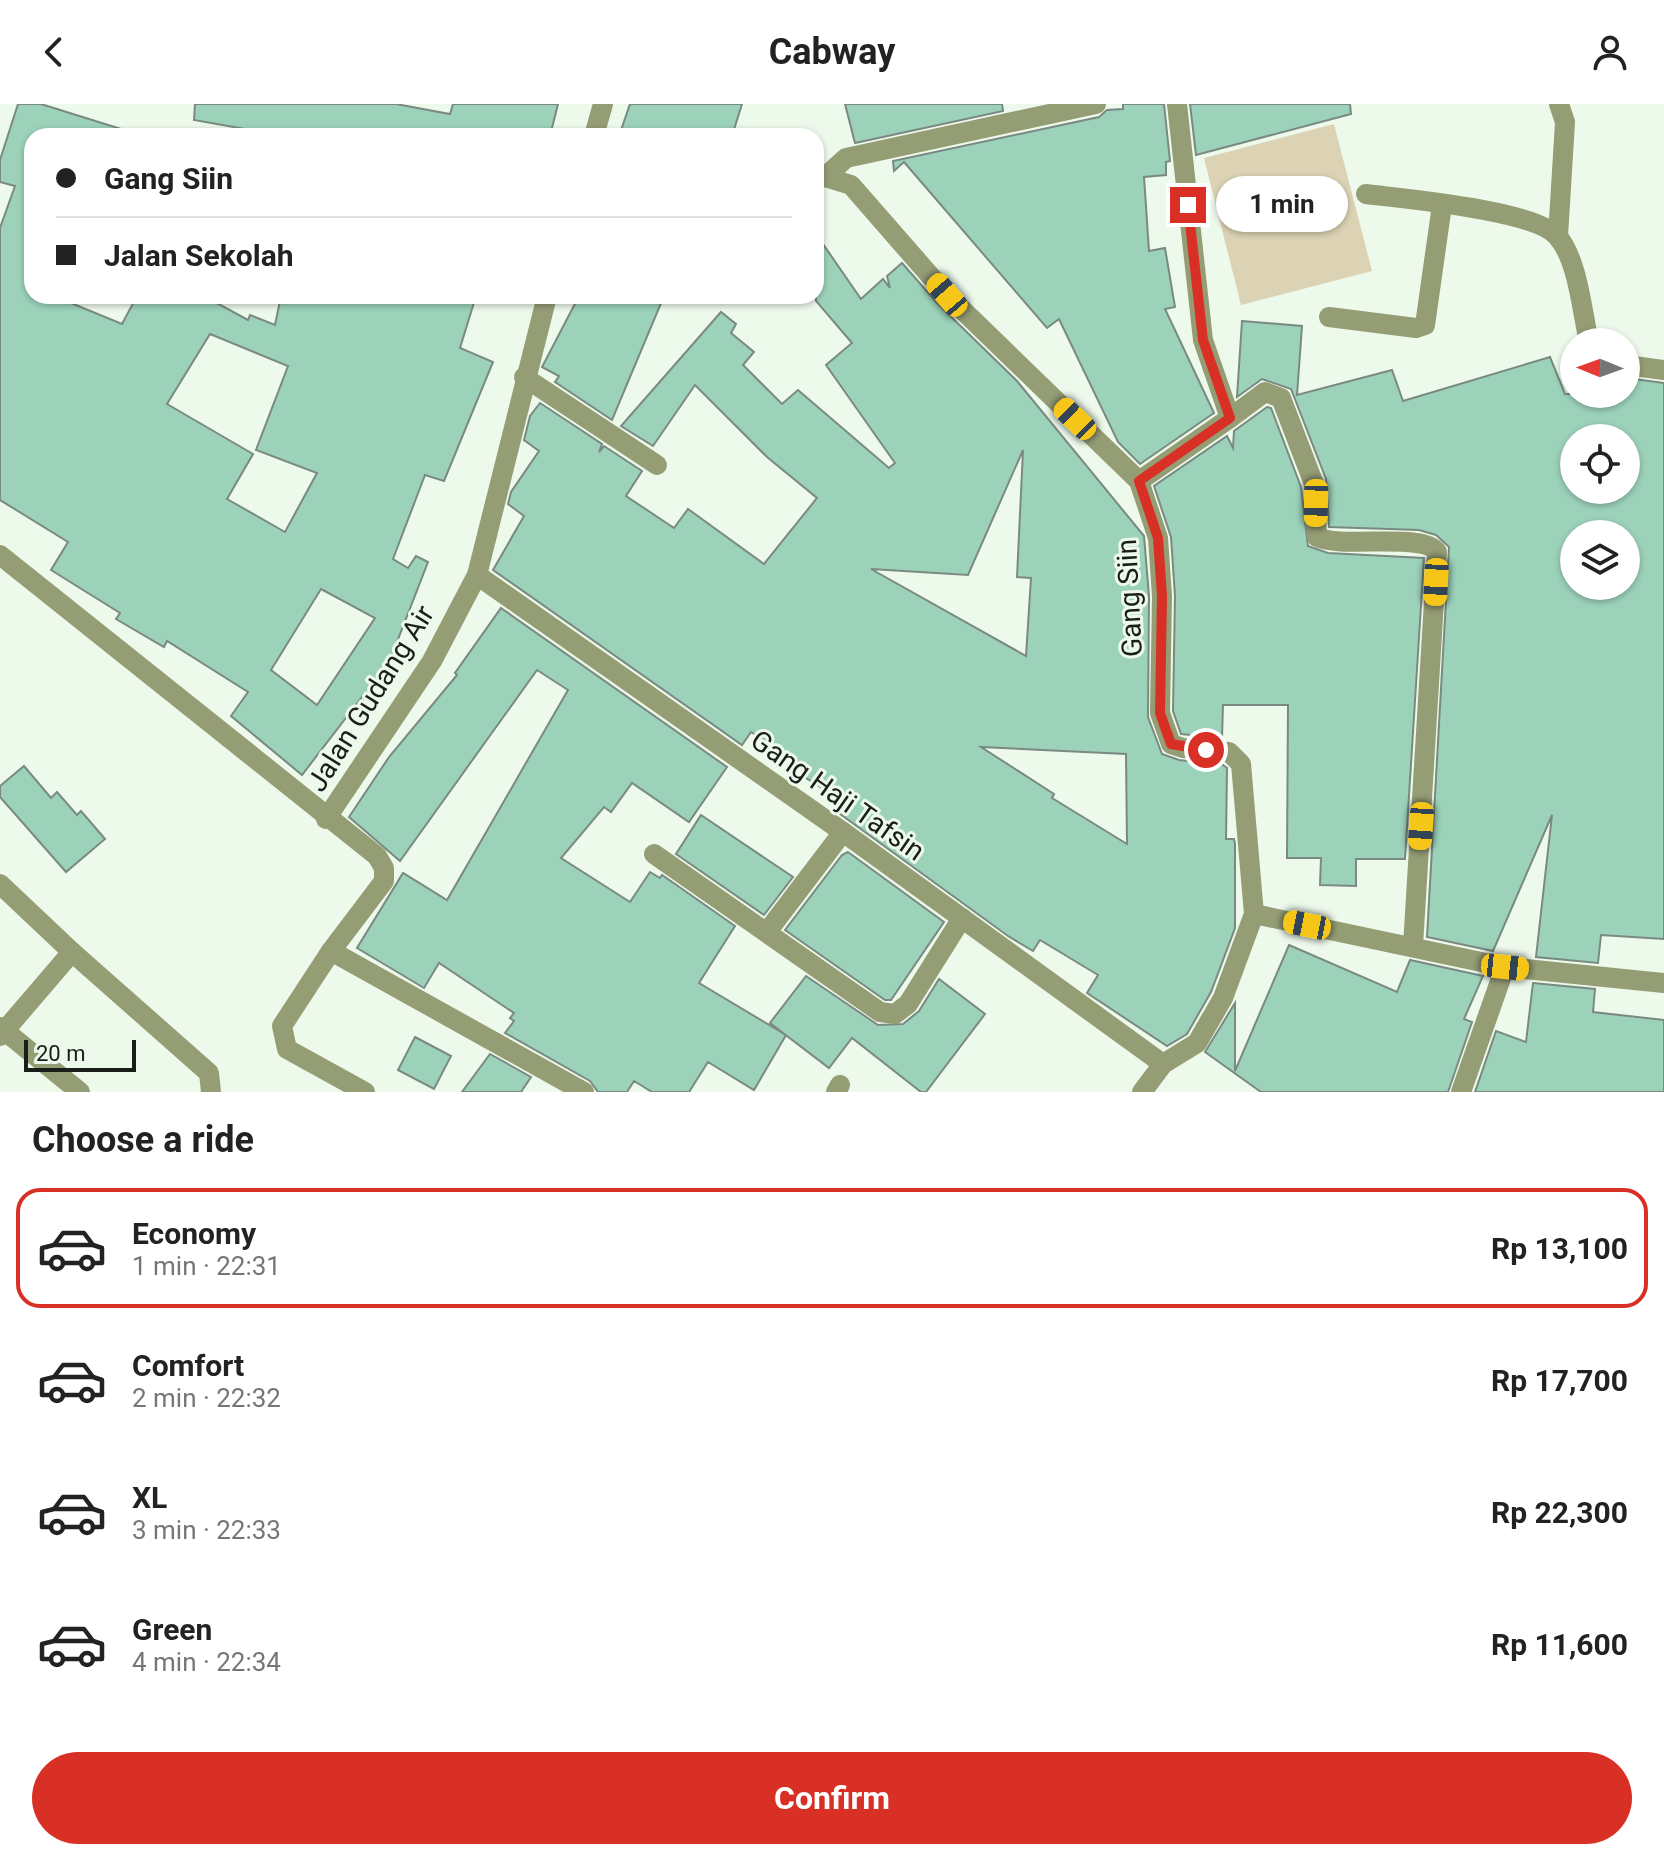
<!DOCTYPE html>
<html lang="en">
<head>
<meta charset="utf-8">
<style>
  :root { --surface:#fff; --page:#f2f2f2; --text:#222; --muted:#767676; --line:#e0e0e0; --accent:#d93025 }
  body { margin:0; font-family:Roboto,sans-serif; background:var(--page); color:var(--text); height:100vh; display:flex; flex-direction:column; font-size:30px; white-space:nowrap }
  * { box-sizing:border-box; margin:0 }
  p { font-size:26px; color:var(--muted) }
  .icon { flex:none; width:44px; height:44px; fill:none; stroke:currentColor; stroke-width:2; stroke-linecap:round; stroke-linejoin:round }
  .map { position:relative; height:988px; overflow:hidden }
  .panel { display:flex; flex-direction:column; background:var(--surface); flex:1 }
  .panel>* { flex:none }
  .banner { position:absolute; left:24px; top:24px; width:800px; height:176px; border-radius:24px; box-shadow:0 2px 6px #0004; display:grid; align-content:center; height:176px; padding:0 32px; background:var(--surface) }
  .needle { width:52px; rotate:271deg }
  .fabs { position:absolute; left:1560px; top:224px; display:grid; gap:16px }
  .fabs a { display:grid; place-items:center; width:80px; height:80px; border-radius:50%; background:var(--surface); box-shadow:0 2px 6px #0004; font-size:40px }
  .scale { position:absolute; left:24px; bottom:20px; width:112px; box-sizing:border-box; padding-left:8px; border:4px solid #1a1e19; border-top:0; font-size:22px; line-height:28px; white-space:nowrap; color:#1a1e19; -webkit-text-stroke:6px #edf9eb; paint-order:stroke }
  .end { position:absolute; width:36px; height:36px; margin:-18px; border:10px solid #d93025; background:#fff; box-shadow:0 0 0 4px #fff }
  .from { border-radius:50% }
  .bubble { position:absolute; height:56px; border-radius:28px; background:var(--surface); box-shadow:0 2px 6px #0004; font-size:26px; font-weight:700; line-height:56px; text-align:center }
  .car { position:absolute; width:24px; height:48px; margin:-24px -12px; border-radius:10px; box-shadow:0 0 6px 2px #0007; background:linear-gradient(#f5c518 24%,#345 0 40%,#f5c518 0 76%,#345 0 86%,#f5c518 0) }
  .banner b { display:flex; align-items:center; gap:28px; height:76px; font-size:30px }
  .banner b+b { border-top:2px solid var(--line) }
  .banner i { width:20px; height:20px; background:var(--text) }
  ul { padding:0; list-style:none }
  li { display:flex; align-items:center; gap:24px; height:120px; margin:0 16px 12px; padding:0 16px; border:4px solid transparent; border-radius:24px }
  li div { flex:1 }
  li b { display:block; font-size:30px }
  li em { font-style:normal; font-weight:700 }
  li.active { border-color:var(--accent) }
  li>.icon { width:72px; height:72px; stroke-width:1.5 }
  h2 { padding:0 32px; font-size:36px; line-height:96px }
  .primary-button { display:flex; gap:16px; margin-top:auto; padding:16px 32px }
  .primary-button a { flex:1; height:92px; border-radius:48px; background:var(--accent); color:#fff; font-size:32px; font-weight:700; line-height:92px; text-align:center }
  header { display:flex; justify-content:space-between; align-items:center; height:104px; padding:0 32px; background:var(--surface); font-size:36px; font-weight:700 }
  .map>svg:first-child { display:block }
  .green { fill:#dcd2b4 }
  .building { fill:#9cd2ba; stroke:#7a8a82; stroke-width:2; fill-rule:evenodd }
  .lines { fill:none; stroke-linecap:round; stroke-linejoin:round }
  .minor { stroke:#959d75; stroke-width:20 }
  .route { stroke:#d93025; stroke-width:10 }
  .labels { text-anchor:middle; stroke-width:6; stroke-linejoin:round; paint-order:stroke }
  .street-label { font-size:28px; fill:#1a1e19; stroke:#edf9eb }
</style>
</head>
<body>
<header><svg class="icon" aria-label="back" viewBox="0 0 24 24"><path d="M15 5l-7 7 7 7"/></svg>Cabway<svg class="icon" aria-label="person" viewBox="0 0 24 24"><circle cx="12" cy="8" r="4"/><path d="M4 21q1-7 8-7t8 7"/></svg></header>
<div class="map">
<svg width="1664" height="988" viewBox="0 0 1664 988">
  <rect width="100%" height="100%" fill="#edf9eb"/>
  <!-- green -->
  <path class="green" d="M1334,20L1372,167L1241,201L1204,54Z"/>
  <!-- building -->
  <g class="building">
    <path d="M18,0H41L121,25L120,32H32V192H54L122,220L137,192H204L248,216L250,211L275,221L281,192H476L460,244L493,258L444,377L425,371L393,455L408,464L416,452L428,458L388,561L364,595L362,593L302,671L231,612L248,588L167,537L164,543L116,515L120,509L51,466L68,438L0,396V124L15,82L0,78V56ZM210,230L288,262L256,346L317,369L285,428L227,395L253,350L167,300ZM321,485L375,514L317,601L271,566Z"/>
    <path d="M195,0H396L450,10L453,0H558L550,32H285L194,16Z"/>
    <path d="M630,0H742L732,32H619Z"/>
    <path d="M845,0H1002L1003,7L855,39Z"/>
    <path d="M1123,0H1164L1170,57L1166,58V71L1144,73L1149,147L1165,144L1175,203L1165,205L1214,309L1140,360L1118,338L1059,215L1047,224L904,58L894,67L893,57L1099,13L1107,6L1123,5Z"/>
    <path d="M1190,0H1350L1351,10L1196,51Z"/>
    <path d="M816,130L861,195L883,175L890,184L887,172L902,159L938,200L1017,277L1144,432L1149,492L1148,613L1162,650L1179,656L1223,661L1227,664L1226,735H1234L1235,740V824L1211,888L1187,930L1167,942L1087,889L1098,871L1040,836L1033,847L1008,832L836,707L843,697L801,671L806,663L751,628L742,641L493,466L524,412L508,400L511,388L539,347L524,336L530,312L540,299L602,340L599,348L604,342L642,367L626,392L674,424L688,405L764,460L817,394L767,353L695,281L653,342L621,322L721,208L736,220L731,229L754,248L743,261L782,300L798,286L889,364L895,359L826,261L852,239L816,197ZM1023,346L1017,473L1031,474L1026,552L871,465L968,471ZM981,643L1126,650L1127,740L1052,694L1054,690Z"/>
    <path d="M579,192H664L612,316L555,278L559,272L542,263Z"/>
    <path d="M1242,217L1302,222L1297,291L1392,266L1403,297L1550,253L1565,290H1626V274L1664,279V835L1601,831L1598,859L1536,853L1552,711L1493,847L1427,833L1449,443L1436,431L1419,426L1329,423L1326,375L1291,285L1262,275L1237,293ZM1574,334H1626V386H1574ZM1574,430H1626V482H1574Z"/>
    <path d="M1267,303L1271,304L1301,383L1308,442L1328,449L1424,454L1405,755H1356V782L1320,781L1321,754H1287L1288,601H1223L1222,634L1181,630L1173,607L1175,492L1171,433L1154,382L1227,332L1233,344L1234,327Z"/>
    <path d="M501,504L727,663L689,718L632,679L611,708L604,703L561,754L630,798L650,768L660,774L662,771L735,822L699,879L786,931L754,986L708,958L689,988H652L634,977L627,988H598L590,977L505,929L514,917L510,914L514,909L439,859L424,884L357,844L403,769L447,796L568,586L537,566L400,757L349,713L389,653L457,571L455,569Z"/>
    <path d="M24,662L51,694L57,688L77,711L81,707L105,735L66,768L0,693V682Z"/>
    <path d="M701,711L793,773L764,811L676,750Z"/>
    <path d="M848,748L944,818L891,896H885L785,826L842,751Z"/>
    <path d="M1289,841L1397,888L1410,856L1483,872L1464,915L1472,918L1448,988H1261L1205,948L1235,899V967Z"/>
    <path d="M806,872L878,921L903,920L919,907L939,875L985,910L926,988H921L852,934L829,964L770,919Z"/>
    <path d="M1533,879L1595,885L1593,908L1664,916V988H1475L1496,927L1526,938Z"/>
    <path d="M415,933L451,952L434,985L398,966Z"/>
    <path d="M490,950L531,973L521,988H462Z"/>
  </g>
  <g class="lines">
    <!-- minor -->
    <g class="minor">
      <path d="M594,32L603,0"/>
      <path d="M825,73L846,54L1096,0"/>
      <path d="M816,75L825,73L851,81L947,191L1139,377L1158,434L1162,492L1160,609L1171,640L1183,644L1229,648L1241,660L1254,810L1223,894L1197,939L1163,960L1142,988"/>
      <path d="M1366,90C1405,95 1534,106 1557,132C1578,155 1582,208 1589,238"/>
      <path d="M1558,132L1565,18L1559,0"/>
      <path d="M1329,213L1416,224L1425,221L1442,101"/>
      <path d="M1626,261L1664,266"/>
      <path d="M524,273L657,361"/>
      <path d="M1230,314L1265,288L1281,294L1314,380L1317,433C1343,445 1424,428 1437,448L1413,842"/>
      <path d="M1139,377L1230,314L1203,236L1177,0"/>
      <path d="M0,451L377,752L384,764V777L331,847L282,922L287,945L365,988"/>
      <path d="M477,471L843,728L1163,960"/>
      <path d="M326,715L432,557L477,471L547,192"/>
      <path d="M654,750L880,908L895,910L908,900L962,814"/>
      <path d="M0,780L72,848"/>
      <path d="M1254,810L1505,863L1664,879"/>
      <path d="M767,828L843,728"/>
      <path d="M331,847L584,988"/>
      <path d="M0,923L80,988"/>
      <path d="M0,932L72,848L209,969L211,988"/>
      <path d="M836,988L840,981"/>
      <path d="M1461,988L1505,863"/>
    </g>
  </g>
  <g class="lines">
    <!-- route -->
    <path class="route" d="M1188,101L1203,236L1230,314L1139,377L1158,434L1162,492L1160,609L1171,640L1206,646"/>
  </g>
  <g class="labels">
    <!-- street labels -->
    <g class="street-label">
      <text transform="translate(1129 494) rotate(-93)" y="10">Gang Siin</text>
      <text transform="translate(370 594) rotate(-58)" y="10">Jalan Gudang Air</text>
      <text transform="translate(838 691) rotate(35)" y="10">Gang Haji Tafsin</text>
    </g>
  </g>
</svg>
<div class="fabs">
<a><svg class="needle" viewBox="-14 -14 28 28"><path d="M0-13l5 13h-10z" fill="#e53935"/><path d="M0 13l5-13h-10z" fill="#767676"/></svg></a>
<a><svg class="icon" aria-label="locate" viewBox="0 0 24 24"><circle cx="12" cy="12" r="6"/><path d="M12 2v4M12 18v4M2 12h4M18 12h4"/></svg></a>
<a><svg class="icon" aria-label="layers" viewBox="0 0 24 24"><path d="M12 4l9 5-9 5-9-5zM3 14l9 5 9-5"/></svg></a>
</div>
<div class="scale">20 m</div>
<i class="end from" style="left:1206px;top:646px"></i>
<i class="end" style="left:1188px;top:101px"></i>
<div class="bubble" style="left:1216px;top:72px;width:132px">1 min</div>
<i class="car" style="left:947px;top:191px;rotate:319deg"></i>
<i class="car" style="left:1075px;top:315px;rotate:314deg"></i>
<i class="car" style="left:1316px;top:399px;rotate:181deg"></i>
<i class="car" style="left:1436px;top:478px;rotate:183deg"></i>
<i class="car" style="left:1421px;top:722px;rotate:184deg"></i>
<i class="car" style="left:1307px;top:821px;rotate:281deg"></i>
<i class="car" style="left:1505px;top:863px;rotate:96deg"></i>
<div class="banner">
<b><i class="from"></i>Gang Siin</b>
<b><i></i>Jalan Sekolah</b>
</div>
</div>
<section class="panel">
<h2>Choose a ride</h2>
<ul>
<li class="active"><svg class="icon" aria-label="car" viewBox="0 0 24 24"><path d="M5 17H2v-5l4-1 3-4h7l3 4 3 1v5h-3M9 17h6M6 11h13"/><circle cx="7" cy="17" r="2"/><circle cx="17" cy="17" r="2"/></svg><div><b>Economy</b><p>1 min · 22:31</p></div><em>Rp 13,100</em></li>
<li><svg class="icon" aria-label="car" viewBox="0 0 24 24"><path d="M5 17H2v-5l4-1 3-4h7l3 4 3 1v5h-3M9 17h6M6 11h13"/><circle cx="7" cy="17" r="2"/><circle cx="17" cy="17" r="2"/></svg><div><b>Comfort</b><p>2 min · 22:32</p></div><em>Rp 17,700</em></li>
<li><svg class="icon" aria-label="car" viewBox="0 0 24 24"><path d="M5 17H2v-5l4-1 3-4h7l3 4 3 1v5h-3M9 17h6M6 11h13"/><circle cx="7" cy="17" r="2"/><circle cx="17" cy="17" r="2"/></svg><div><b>XL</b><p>3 min · 22:33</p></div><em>Rp 22,300</em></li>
<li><svg class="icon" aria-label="car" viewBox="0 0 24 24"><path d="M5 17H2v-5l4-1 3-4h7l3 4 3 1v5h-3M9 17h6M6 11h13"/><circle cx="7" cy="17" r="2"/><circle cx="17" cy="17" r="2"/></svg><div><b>Green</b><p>4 min · 22:34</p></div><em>Rp 11,600</em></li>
</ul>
<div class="primary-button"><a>Confirm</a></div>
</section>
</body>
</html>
